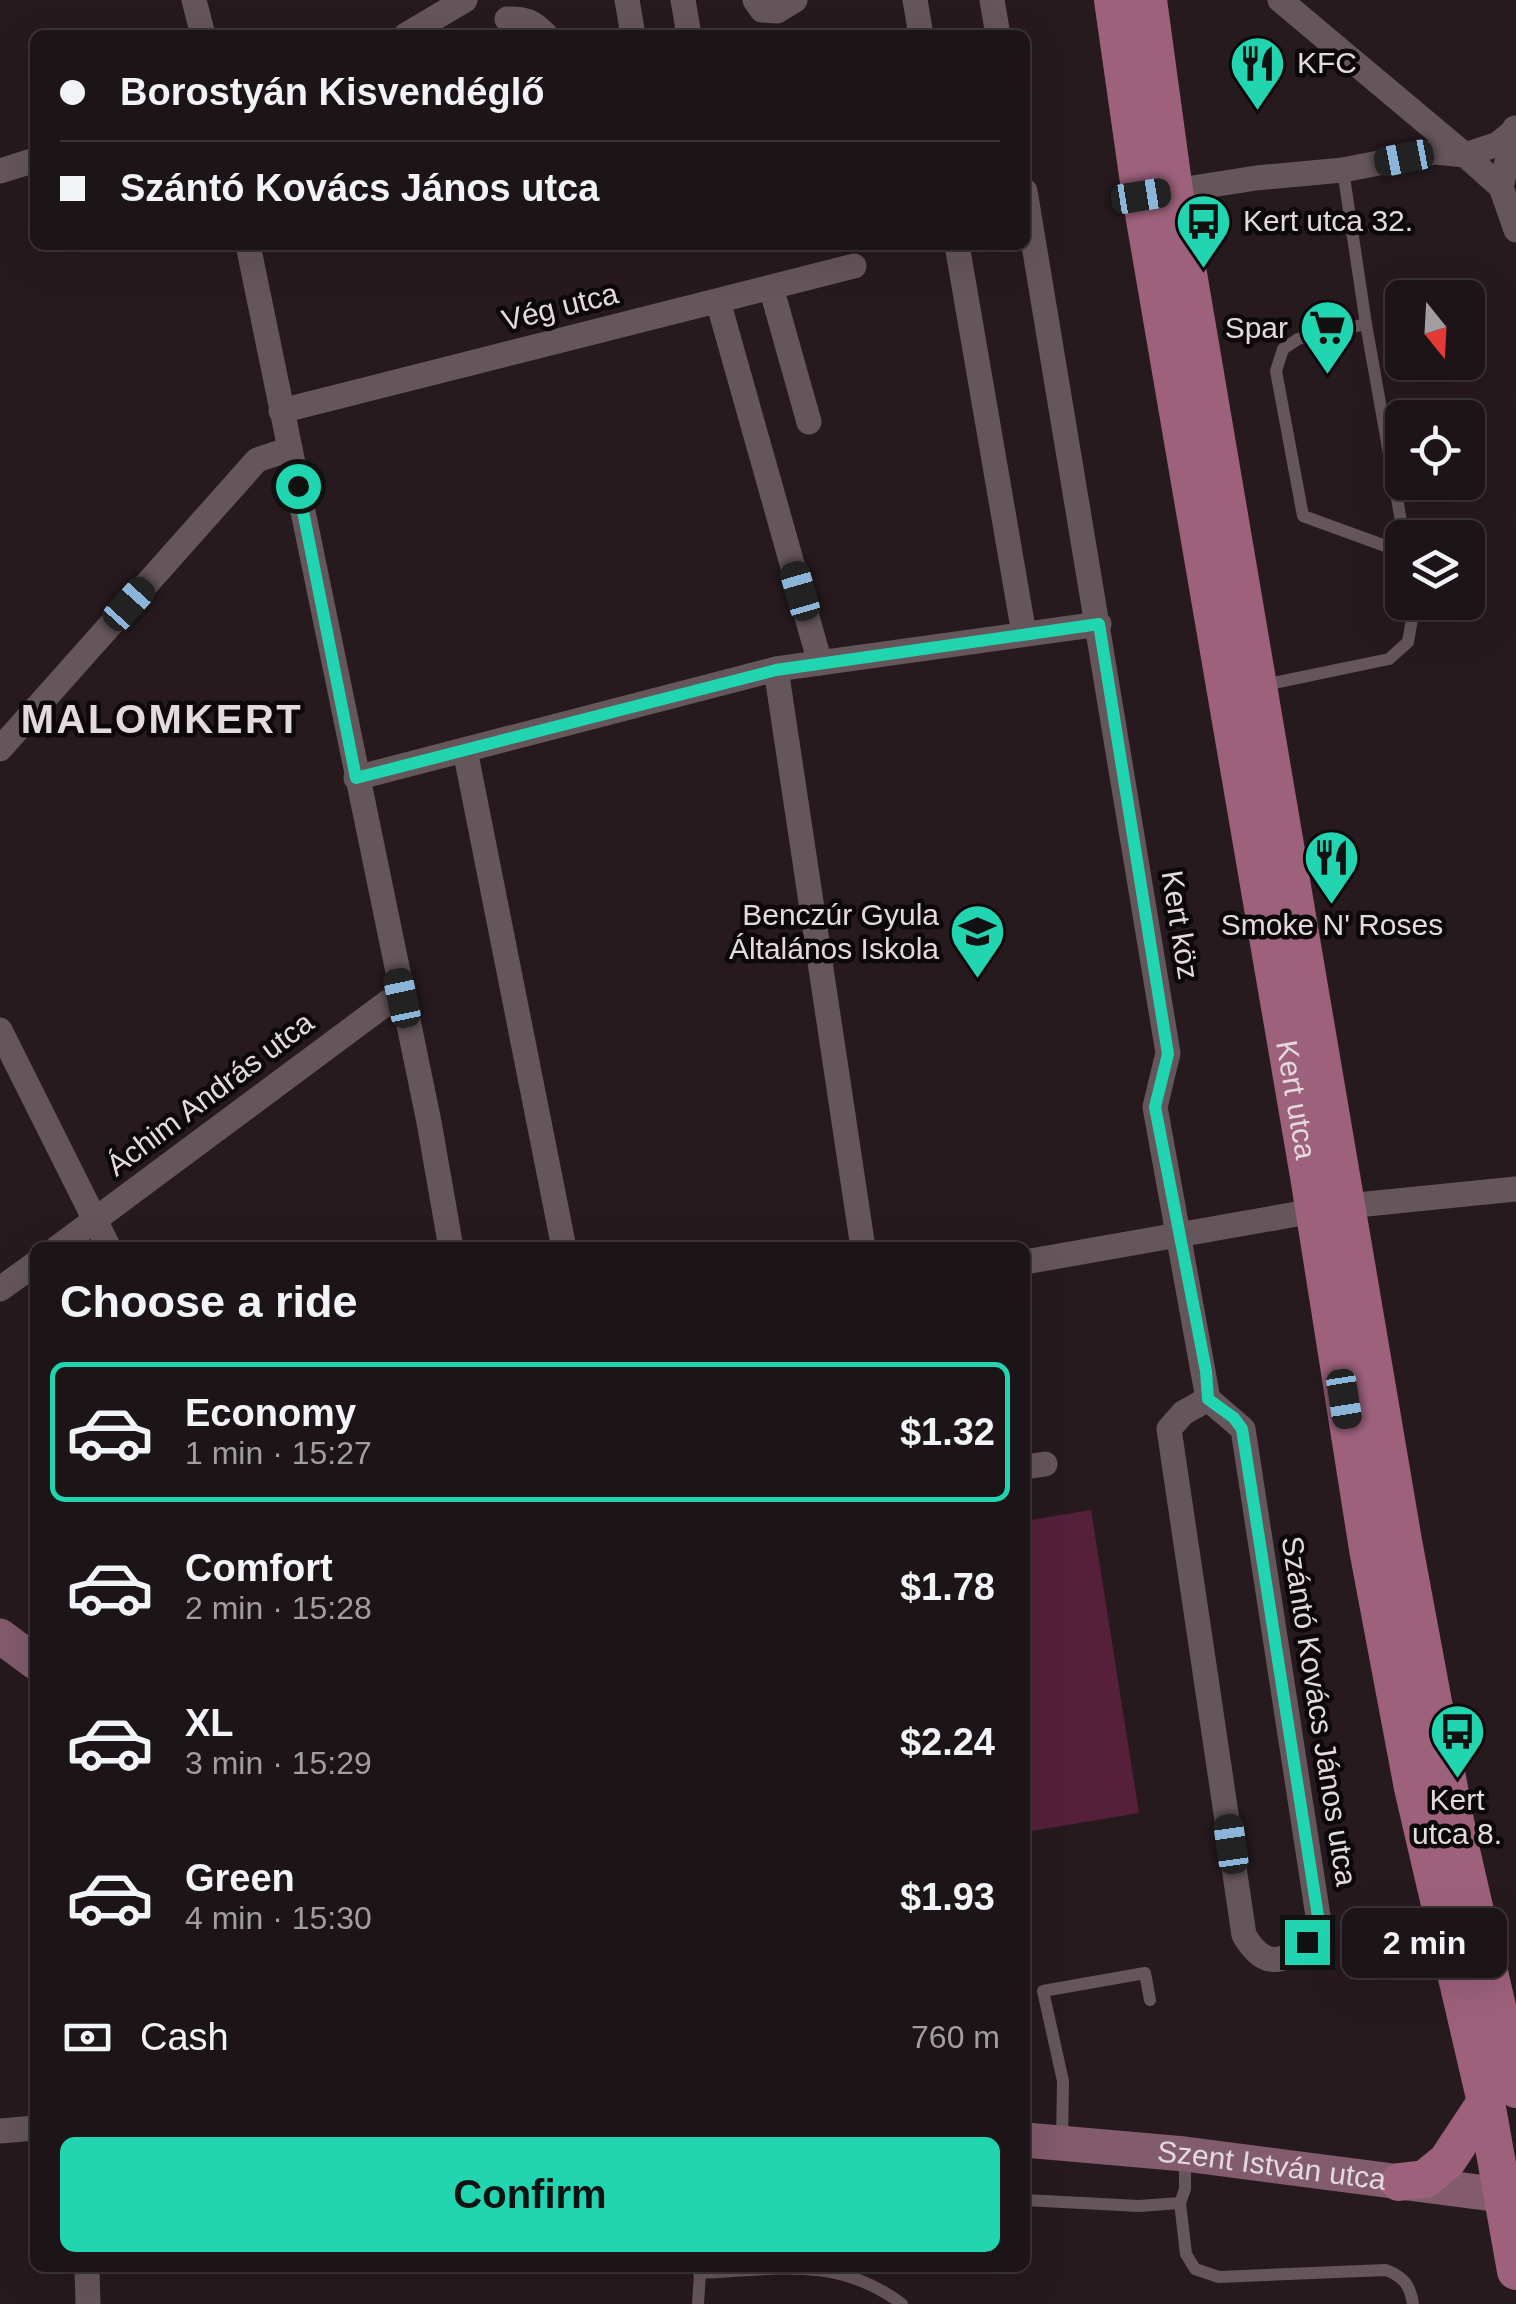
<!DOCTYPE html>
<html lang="en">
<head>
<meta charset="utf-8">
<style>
  :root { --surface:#1c1417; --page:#292124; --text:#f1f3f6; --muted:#a09ea1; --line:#3a3336; --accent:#21d5b0 }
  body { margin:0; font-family:Helvetica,sans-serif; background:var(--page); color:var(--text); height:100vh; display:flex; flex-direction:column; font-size:38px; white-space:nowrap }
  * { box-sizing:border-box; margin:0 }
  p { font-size:32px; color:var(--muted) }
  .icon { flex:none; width:55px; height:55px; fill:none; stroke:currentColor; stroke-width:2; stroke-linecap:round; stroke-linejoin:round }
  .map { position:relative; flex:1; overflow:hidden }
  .drawer { position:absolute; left:30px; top:1242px; width:1000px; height:1030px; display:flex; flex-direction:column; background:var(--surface); border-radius:15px; box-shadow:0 10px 40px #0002,0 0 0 2px var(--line) }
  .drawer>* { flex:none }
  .banner { position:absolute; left:30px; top:30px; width:1000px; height:220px; border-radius:15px; box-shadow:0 10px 40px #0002,0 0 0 2px var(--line); display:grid; align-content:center; height:220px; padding:0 30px; background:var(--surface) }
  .needle { width:65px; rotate:162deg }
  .controls { position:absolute; left:1385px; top:280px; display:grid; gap:20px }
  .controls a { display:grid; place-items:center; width:100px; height:100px; border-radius:15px; background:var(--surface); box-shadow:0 10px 40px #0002,0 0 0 2px var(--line); font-size:50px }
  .end { position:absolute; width:45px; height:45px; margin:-22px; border:12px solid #21d5b0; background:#111; box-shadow:0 0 0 5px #111 }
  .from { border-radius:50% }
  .bubble { position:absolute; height:70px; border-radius:15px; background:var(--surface); box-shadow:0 10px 40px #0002,0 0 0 2px var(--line); font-size:32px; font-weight:800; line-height:70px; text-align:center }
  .car { position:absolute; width:30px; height:60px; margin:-30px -15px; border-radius:12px; box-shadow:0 0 8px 2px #0007; background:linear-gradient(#222 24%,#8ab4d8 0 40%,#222 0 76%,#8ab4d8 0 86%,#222 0) }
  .banner b { display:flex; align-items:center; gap:35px; height:95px; font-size:38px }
  .banner b+b { border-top:2px solid var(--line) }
  .banner i { width:25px; height:25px; background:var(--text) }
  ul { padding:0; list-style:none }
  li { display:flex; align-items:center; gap:30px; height:140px; margin:0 20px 15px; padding:0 10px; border:5px solid transparent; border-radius:15px }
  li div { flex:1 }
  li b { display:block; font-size:38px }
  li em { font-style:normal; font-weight:800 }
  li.selected { border-color:var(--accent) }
  li>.icon { width:90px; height:90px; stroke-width:1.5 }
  h2 { padding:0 30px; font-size:45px; line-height:120px }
  .pay { display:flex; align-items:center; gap:25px; height:110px; padding:0 30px; font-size:38px }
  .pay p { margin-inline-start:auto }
  .primary-button { display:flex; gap:20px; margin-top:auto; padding:20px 30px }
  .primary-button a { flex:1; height:115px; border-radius:15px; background:var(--accent); color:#111; font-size:40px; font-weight:800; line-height:115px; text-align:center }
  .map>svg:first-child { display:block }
  .green { fill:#56203b }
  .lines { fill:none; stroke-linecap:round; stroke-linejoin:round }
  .lane { stroke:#65565c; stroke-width:12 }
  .street { stroke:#65565c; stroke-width:25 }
  .secondary { stroke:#825b6c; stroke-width:35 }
  .primary { stroke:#9e617c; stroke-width:38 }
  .route { stroke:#21d5b0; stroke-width:12 }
  .labels { text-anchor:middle; stroke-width:9; stroke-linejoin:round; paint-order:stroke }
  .poi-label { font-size:30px; fill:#e3dadd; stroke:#0c0709; text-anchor:start }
  .street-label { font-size:30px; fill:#e3dadd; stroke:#0c0709 }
  .district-label { font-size:40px; font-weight:bold; letter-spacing:2.5px; fill:#e3dadd; stroke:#0c0709 }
</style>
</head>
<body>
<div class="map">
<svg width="1516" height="2304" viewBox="0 0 1516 2304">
  <rect width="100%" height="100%" fill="#261a1f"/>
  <!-- green -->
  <path class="green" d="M1091,1510L1139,1813L1025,1832V1521Z"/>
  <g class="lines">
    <!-- lane -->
    <g class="lane">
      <path d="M1343,170L1366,324L1404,538"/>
      <path d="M1366,324L1298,339L1283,349L1276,371L1303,516L1402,552"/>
      <path d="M1264,685L1389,659L1408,642L1415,602"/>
      <path d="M1062,2143L1063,2081L1043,1991L1145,1973L1150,2000"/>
      <path d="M1025,2200L1139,2206L1180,2203L1185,2189V2157"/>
      <path d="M1180,2203L1186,2254L1195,2269L1219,2277L1386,2270C1404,2277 1410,2285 1413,2304"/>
      <path d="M696,2269L700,2273L698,2304"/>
      <path d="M700,2273C776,2270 837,2255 902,2304"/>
    </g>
    <!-- street -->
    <g class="street">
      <path d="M194,0L203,35"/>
      <path d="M627,0L633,35"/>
      <path d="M683,0L689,35"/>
      <path d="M755,0L762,10L777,11L795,0"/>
      <path d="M915,0L921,35"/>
      <path d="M992,0L998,35"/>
      <path d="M1280,0L1465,155L1498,144L1514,131"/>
      <path d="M507,19C526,18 533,22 546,35"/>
      <path d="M406,35L465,0"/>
      <path d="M1515,128L1501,187L1516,230"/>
      <path d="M0,171L35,160"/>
      <path d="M1025,191L1168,1053L1155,1107L1208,1399L1243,1429L1320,1929C1293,1957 1269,1978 1244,1935L1169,1429L1183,1413L1208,1399"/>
      <path d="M1161,193L1256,178L1343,170L1435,152L1465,155L1501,187"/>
      <path d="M248,245L429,1122L451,1248"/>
      <path d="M957,245L1024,634"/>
      <path d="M771,287L809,422"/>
      <path d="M718,301L820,663"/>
      <path d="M281,411L854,266"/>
      <path d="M776,669L863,1248"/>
      <path d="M0,749L257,460L290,449"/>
      <path d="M465,750L564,1248"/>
      <path d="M356,778L776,669L1099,624"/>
      <path d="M0,1030L109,1248"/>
      <path d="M1347,1206L1516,1189"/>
      <path d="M57,1248L388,1002L403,998"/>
      <path d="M1025,1262L1314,1211"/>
      <path d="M0,1289L35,1264"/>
      <path d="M1025,1467L1045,1464"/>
      <path d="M0,2131L35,2128"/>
      <path d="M87,2268L88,2304"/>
    </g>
    <!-- secondary -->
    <g class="secondary">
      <path d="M0,1636L35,1662"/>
      <path id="s1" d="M1025,2140L1185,2154L1516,2197"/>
    </g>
    <!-- primary -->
    <g class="primary">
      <path id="s2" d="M1113,0L1141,196L1309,1176L1368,1549L1413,1788L1486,2102L1516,2271"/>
      <path d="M1148,0L1174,191L1403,1541L1459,1842L1516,2089"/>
      <path d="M1399,2182L1425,2179L1447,2161L1486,2102"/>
    </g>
  </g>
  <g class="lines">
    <!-- route -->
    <path class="route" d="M298,486L356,778L776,670L1099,624L1168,1054L1155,1107L1206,1371L1208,1399L1234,1418L1242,1429L1320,1929L1307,1942"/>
  </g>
  <!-- icons -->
  <defs>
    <symbol id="restaurant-pin" viewBox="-11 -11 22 30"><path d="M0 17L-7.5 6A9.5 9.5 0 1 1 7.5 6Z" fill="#21d5b0" stroke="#0c0709"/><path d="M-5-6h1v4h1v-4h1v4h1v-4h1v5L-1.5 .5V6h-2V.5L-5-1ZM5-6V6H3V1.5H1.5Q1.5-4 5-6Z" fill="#111"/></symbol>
    <symbol id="bus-pin" viewBox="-11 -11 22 30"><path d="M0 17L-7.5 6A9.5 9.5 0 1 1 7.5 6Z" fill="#21d5b0" stroke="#0c0709"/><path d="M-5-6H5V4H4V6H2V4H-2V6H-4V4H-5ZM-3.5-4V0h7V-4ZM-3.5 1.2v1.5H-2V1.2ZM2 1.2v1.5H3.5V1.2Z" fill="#111"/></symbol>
    <symbol id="supermarket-pin" viewBox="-11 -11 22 30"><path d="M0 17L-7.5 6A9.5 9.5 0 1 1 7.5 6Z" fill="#21d5b0" stroke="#0c0709"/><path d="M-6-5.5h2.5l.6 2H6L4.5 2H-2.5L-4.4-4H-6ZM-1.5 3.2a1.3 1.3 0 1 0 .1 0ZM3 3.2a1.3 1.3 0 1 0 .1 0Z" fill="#111"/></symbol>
    <symbol id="school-pin" viewBox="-11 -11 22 30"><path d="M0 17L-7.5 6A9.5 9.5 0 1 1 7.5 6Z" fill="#21d5b0" stroke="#0c0709"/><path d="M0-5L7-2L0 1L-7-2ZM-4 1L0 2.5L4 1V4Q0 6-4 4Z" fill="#111"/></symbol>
  </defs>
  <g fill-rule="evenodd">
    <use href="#restaurant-pin" x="1226" y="32" width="63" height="86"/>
    <use href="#bus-pin" x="1172" y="190" width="63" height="86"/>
    <use href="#supermarket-pin" x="1296" y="296" width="63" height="86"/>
    <use href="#restaurant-pin" x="1300" y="826" width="63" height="86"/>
    <use href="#school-pin" x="946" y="900" width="63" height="86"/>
    <use href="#bus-pin" x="1426" y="1700" width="63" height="86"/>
  </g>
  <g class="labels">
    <!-- poi labels -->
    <g class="poi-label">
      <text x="1297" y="73">KFC</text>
      <text x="1243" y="231">Kert utca 32.</text>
      <text x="1288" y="338" text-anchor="end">Spar</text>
      <text x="939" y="925" text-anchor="end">Benczúr Gyula<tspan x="939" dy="34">Általános Iskola</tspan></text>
      <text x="1332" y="935" text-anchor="middle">Smoke N' Roses</text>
      <text x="1457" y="1810" text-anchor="middle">Kert<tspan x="1457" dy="34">utca 8.</tspan></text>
    </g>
    <!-- street labels -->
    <g class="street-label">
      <text transform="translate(560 307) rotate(-14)" y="10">Vég utca</text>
      <text transform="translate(1180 925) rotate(81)" y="10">Kert köz</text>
      <text transform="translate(210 1094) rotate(-37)" y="10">Áchim András utca</text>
      <text dy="10" stroke="none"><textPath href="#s2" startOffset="1115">Kert utca</textPath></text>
      <text transform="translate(1319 1711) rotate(81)" y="10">Szántó Kovács János utca</text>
      <text dy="10" stroke="none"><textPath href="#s1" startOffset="248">Szent István utca</textPath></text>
    </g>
    <!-- district labels -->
    <g class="district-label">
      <text x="162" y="733">MALOMKERT</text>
    </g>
  </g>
</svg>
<div class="controls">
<a><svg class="needle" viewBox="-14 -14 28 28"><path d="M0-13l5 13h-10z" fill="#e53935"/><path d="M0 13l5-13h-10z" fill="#a09ea1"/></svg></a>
<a><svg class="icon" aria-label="locate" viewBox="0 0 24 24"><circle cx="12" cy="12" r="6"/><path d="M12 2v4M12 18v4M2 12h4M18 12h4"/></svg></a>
<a><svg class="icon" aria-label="layers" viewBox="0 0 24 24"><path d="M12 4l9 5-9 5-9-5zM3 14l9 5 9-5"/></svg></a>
</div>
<i class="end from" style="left:298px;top:486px"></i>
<i class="end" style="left:1307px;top:1942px"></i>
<div class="bubble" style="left:1342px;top:1908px;width:165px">2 min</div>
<i class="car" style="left:1404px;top:158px;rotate:259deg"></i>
<i class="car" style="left:1141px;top:196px;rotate:81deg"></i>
<i class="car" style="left:800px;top:591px;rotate:344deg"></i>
<i class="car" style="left:129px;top:604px;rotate:42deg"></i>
<i class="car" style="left:402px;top:998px;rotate:348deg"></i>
<i class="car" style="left:1344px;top:1399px;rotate:171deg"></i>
<i class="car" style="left:1231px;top:1844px;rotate:352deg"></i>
<div class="banner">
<b><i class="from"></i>Borostyán Kisvendéglő</b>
<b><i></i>Szántó Kovács János utca</b>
</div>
<section class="drawer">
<h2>Choose a ride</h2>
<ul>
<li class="selected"><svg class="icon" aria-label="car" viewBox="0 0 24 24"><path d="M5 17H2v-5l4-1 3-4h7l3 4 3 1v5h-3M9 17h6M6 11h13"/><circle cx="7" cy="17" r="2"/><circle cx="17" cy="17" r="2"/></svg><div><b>Economy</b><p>1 min · 15:27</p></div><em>$1.32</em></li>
<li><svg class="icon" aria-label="car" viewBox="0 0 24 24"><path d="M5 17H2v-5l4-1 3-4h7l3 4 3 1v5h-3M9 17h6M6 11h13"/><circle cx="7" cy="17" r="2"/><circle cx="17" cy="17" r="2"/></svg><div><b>Comfort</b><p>2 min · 15:28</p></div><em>$1.78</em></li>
<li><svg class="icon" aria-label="car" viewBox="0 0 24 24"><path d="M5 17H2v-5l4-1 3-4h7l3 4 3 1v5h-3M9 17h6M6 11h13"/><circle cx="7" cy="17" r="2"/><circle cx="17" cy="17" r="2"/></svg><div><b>XL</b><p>3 min · 15:29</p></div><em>$2.24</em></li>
<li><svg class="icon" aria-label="car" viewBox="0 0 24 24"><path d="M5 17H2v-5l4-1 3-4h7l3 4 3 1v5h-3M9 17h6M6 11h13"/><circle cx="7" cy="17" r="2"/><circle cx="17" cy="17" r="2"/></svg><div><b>Green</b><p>4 min · 15:30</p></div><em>$1.93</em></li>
</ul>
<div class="pay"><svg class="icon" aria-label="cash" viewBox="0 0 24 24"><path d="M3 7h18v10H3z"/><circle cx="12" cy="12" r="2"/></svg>Cash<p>760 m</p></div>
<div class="primary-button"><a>Confirm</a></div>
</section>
</div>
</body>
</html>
